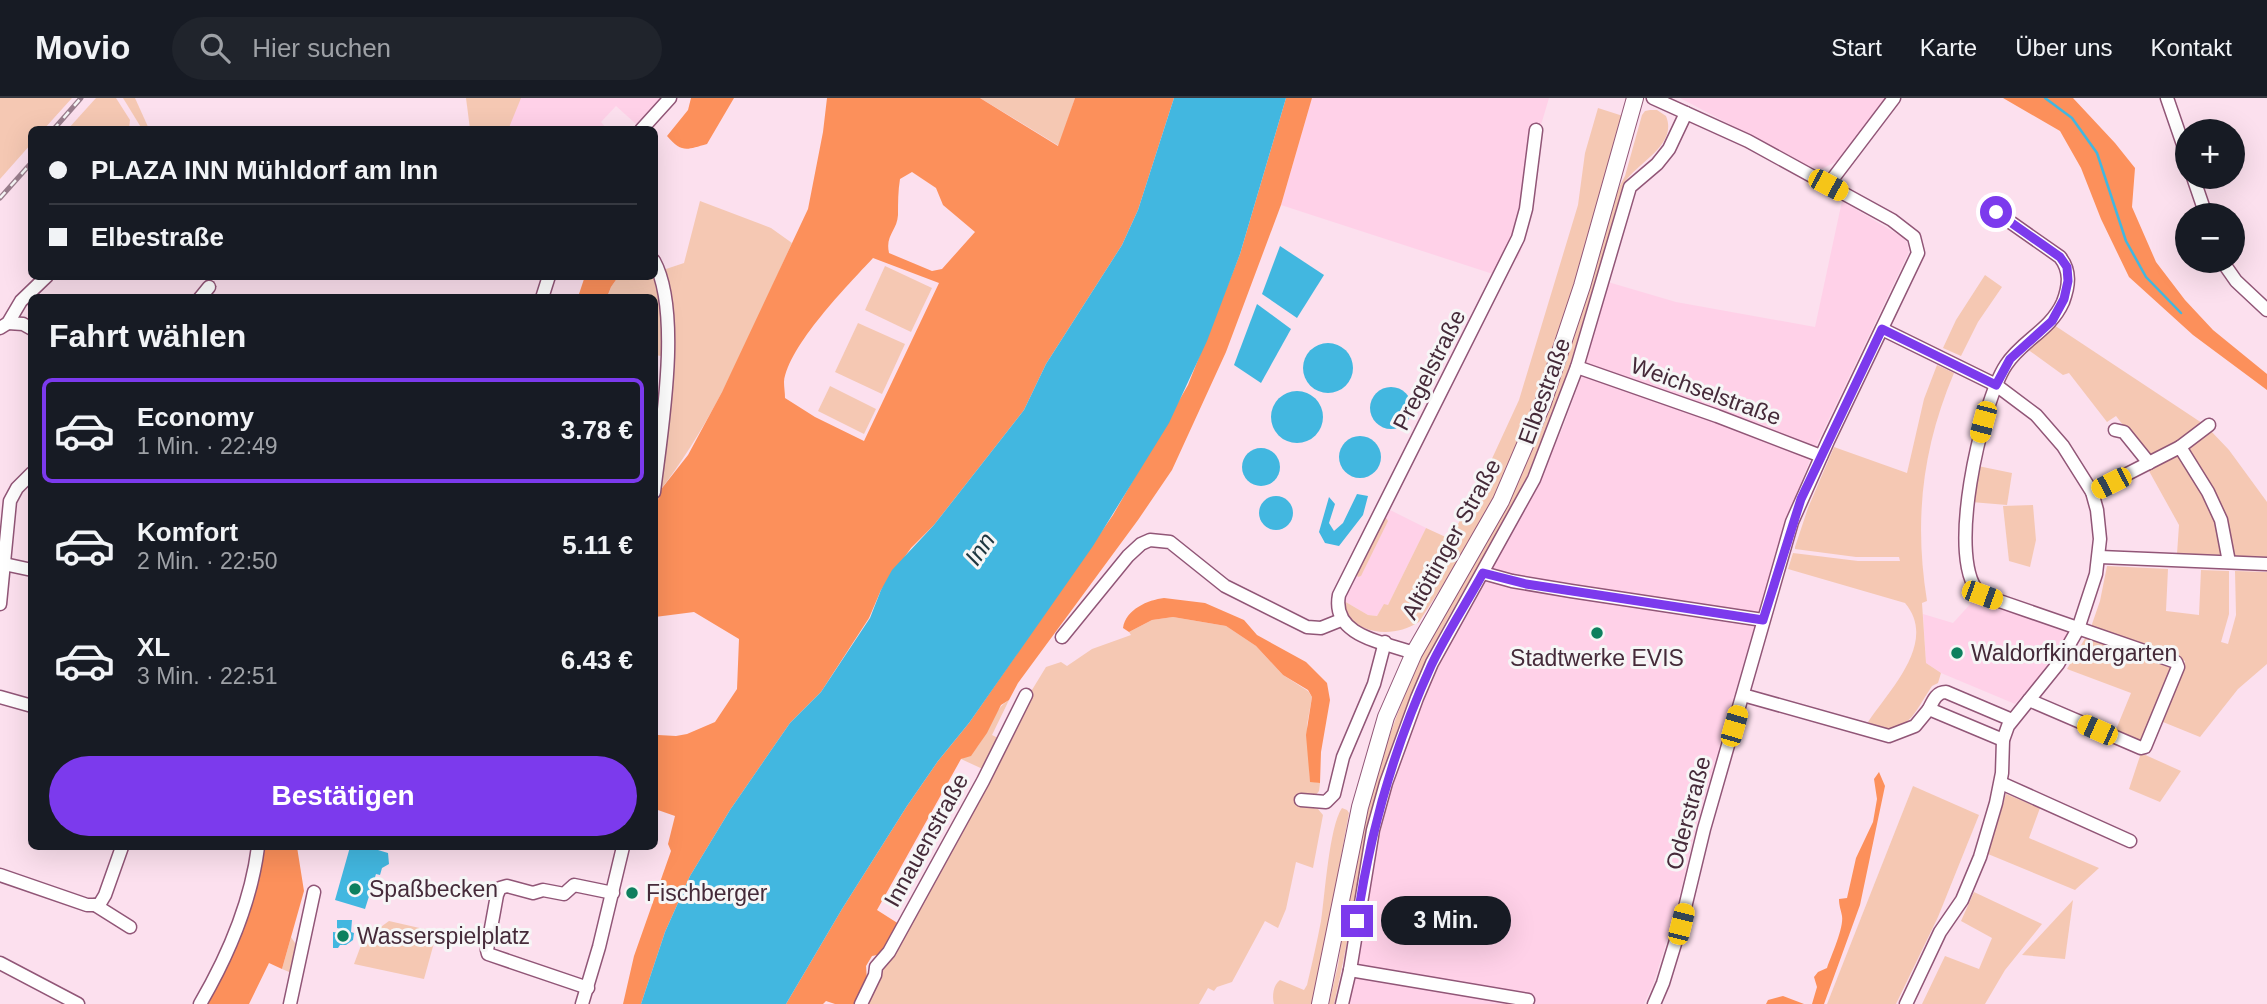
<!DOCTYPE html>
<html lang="de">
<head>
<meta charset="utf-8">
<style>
  :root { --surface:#171b24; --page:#20242c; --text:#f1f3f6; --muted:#9ea1a6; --line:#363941; --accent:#7c3aed }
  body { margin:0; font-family:Helvetica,sans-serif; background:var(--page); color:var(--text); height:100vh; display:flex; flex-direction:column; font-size:26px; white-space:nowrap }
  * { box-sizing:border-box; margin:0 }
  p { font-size:23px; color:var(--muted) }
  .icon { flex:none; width:38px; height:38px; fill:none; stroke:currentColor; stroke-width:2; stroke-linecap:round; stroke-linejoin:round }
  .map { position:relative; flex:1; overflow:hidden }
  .details { position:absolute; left:28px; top:196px; width:630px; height:556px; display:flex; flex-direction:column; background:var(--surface); border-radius:10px; box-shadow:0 7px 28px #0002 }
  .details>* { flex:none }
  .guide { position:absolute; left:28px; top:28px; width:630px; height:154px; border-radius:10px; box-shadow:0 7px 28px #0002; display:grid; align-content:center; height:154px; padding:0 21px; background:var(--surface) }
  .buttons { position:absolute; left:2175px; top:21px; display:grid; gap:14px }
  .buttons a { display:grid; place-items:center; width:70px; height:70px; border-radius:50%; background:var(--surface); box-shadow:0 7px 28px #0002; font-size:35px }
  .end { position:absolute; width:32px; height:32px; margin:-16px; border:9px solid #7c3aed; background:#fff; box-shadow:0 0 0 4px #fff }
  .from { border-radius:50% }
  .bubble { position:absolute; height:49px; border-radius:24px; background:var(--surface); box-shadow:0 7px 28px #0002; font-size:23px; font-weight:600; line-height:49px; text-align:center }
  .car { position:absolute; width:21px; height:42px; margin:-21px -10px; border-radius:9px; box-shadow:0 0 5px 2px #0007; background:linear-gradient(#f5c518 24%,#345 0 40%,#f5c518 0 76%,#345 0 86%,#f5c518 0) }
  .guide b { display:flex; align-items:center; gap:24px; height:66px; font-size:26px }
  .guide b+b { border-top:2px solid var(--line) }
  .guide i { width:18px; height:18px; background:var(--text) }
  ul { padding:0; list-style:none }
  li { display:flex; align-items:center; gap:21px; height:105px; margin:0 14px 10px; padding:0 7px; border:4px solid transparent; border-radius:10px }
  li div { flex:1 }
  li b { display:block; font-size:26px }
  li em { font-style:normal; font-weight:600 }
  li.current { border-color:var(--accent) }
  li>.icon { width:63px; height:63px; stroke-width:1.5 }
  h2 { padding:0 21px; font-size:32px; line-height:84px }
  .button { display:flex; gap:14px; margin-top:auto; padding:14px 21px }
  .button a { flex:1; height:80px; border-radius:42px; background:var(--accent); color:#fff; font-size:28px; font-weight:600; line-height:80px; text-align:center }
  header { display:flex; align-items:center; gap:42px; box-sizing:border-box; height:98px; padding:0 35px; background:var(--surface); border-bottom:2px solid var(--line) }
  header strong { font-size:33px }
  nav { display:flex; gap:38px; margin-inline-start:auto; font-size:24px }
  .search { width:490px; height:63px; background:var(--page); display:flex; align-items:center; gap:18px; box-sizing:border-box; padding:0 24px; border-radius:38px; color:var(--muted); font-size:26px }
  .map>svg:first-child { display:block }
  .built { fill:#ffd1e8 }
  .green { fill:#f5c8b3 }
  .forest { fill:#fc905b; fill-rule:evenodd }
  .water { fill:#42b7e0 }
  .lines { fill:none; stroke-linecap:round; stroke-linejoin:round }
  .stream { stroke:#42b7e0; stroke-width:2.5 }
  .minor-casing { stroke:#915677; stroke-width:15 }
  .major-casing { stroke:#915677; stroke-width:18 }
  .minor { stroke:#fff; stroke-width:12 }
  .major { stroke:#fff; stroke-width:16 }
  .rail-casing { stroke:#997d8c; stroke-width:5 }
  .rail { stroke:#f6f6f6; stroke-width:2.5; stroke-dasharray:8; stroke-linecap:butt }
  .route { stroke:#7c3aed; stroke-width:9 }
  .poi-dot { fill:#0d805e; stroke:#f6f6f6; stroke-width:2.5 }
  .labels { text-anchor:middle; stroke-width:6; stroke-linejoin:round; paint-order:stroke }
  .street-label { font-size:23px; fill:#452a39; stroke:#f6f6f6 }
  .poi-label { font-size:23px; fill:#452a39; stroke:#f6f6f6; text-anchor:start }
  .water-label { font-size:24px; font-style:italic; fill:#1d3640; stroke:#f6f6f6 }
</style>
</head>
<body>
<header>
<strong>Movio</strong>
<div class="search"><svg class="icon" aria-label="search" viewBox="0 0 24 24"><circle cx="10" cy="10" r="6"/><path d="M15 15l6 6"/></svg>Hier suchen</div>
<nav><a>Start</a><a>Karte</a><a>Über uns</a><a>Kontakt</a></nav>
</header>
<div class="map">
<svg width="2267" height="906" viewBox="0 0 2267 906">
  <rect width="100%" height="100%" fill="#fce0ee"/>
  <!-- built -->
  <g class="built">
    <path d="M508,0H661L636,26L616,8L601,24L607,31L495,32Z"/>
    <path d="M1312,0H1549L1541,27L1535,94L1528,132L1518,161L1505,156L1496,177L1281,107Z"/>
    <path d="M1680,0H1886L1839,62L1822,71L1810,69Z"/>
    <path d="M1842,103L1902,139L1907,144L1909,154L1813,354L1781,437L1696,729L1675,817L1653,887L1644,906H1346L1373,762L1397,669L1434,572L1542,375L1563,329L1584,271L1608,184L1676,204L1815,229Z"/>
    <path d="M1388,411L1426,430L1388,507H1384L1377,518L1368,517L1344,503L1347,488L1352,489L1354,484L1356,475Z"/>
    <path d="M1974,502L2069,535L2054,562L2015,606L1941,575L1926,565L1923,516L1953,525Z"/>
  </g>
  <!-- green -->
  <g class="green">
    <path d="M0,0H72L44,31L32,32L31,46L0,81Z"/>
    <path d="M96,0H116L130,22L129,31H68Z"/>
    <path d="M123,0H135L149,31H142Z"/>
    <path d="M466,0H521L508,32L470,31Z"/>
    <path d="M980,0H1075L1059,48Z"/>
    <path d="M1598,10L1623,18L1549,276L1505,383L1476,436L1419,524C1395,539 1366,537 1345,518L1344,503L1368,517L1377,518L1384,506L1388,507L1426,430L1450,441L1484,378L1519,302L1578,107L1585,55Z"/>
    <path d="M1650,12H1657L1666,18C1678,47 1638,64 1625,84C1594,187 1568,291 1522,389C1497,440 1465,487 1439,537C1417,578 1400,624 1385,669C1360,746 1353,827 1334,906H1329L1338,867L1350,785L1376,676L1397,617L1421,557L1507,407L1545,320L1614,99L1625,78L1642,17L1645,13Z"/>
    <path d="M700,103L771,130L792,145C752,231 718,318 659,394C662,354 681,199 663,172L684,165Z"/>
    <path d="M885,168L932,190L911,234L865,212Z"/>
    <path d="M655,175L664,225L661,258L655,257L654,200H607L611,189L618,179L654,178Z"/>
    <path d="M1985,177L2002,189L1978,224L1961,258L1943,250L1956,222Z"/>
    <path d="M858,225L905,246L882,296L835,274Z"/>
    <path d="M2054,227L2205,327L2152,359L2146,357L2116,318L2107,324L2069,275L2063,277L2027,251Z"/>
    <path d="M1937,267L1954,275C1922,351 1914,422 1927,503L1922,505L1926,565L1941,575L1938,585L1932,588C1915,613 1905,645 1868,624C1890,591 1938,544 1905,505L1788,471L1793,455L1858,463H1900L1899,459H1856L1795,451V449L1808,410L1834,349L1907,375L1924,301Z"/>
    <path d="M830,288L876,311L864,336L818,313Z"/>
    <path d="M2209,331L2229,352L2267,404V459L2234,458C2228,416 2208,383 2187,347Z"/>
    <path d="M2180,354L2214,414L2224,457L2177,456L2179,427L2149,373Z"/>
    <path d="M1978,368L2012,375L2007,407L1971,404Z"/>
    <path d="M2033,407L2036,442L2030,469L2009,463L2003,408Z"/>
    <path d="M1386,420L1388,423L1361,478L1358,479L1356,476L1383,421Z"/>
    <path d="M2107,468L2168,471L2166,513L2199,517L2201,472L2229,473V516L2221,544L2228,546L2236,517L2235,473L2267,474V566L2238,591L2200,639L2163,624L2185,563L2091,529L2100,503Z"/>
    <path d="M1173,519L1226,528L1256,548L1283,577L1308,593L1312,599L1307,627L1310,683L1320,685L1319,693L1307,708L1318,711L1323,717L1313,770L1296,764L1286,811L1278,830L1265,823L1232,884L1217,889L1214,893L1208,890L1199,906H865L990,675L1024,605L1046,569L1061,564L1067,568L1092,551L1131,537L1129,534L1152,522Z"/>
    <path d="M2087,537L2173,570L2143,645L2115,634L2131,595L2067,571Z"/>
    <path d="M1009,602L992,637L1002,642L987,673L961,661C988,651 987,615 1009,602Z"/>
    <path d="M2141,655L2181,673L2160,704L2129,691Z"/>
    <path d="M1913,688L1979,717L1938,819L1896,906H1827Z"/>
    <path d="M2006,696L2040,710L2029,740L2099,770L2075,792L1988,756Z"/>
    <path d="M1342,710L1347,712L1349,715L1314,906H1274C1272,898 1273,887 1280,882L1304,892L1307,887C1312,866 1317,844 1321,823C1325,797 1329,729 1342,710Z"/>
    <path d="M1974,794L2042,826L2005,872L1985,906H1922L1945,858L1979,871L1992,840L1961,823Z"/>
    <path d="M2073,802L2065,861L2022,857Z"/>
    <path d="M389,823L437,834L424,881L354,866L363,842Z"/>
    <path d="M291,839L297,848L294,876L282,871Z"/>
  </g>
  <!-- forest -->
  <g class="forest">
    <path d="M691,0H734L707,46C686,52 682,55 667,38L688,12Z"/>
    <path d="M827,0H980L1058,48L1075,0H1174L1138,112L1122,147L1046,266L1024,312L934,427L911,450L881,492L869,520L821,594L790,625L730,712L690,778L665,834L641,906H623L634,858L671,753L668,746L675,718L655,711L658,637L676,638L687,636L715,624L737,591L739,541L694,514L655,519L654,435L659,394L688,357L722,294L808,111L823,34ZM912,74L936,90L943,107L975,134L942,171L932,173L889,155C885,137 897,133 898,117C898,105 898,93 900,81ZM873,160L939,185L864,343L815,319L785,300C785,295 784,289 784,284C788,248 848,187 873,160Z"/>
    <path d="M1286,0H1312L1281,107L1226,254L1172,372L1138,422L1018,585L1009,602L1001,607L987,635L971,658L961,661L877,812L899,826L882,856L872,858L866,868L867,883L857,906H835L826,903L823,906H786L842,811L907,708L938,663L969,625L1113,417L1188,287L1240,156Z"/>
    <path d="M2003,0H2073L2115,45L2135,70L2132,109L2156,164L2185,202L2213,232L2267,276V292L2193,237L2129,179L2101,121L2081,70L2060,33Z"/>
    <path d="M585,178H618V179L611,189L607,199H578Z"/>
    <path d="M1164,500L1205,505L1244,522L1257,537L1306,564L1327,585L1330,602L1321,654L1320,685L1310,684L1306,637L1312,599L1308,592L1283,577L1256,548L1226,528L1173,519L1152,522L1129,534L1123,530C1126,511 1148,502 1164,500Z"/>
    <path d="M1879,674L1885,688L1860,807L1824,906H1812L1817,889L1814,879L1818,874L1827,870C1831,858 1844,830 1842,818C1841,812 1839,808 1839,801L1847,800L1856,760L1873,724L1877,701L1874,681Z"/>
    <path d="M262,749H297L304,793L282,871L269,865L249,906H206L231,859Z"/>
    <path d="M1783,898L1804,906H1766L1768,902Z"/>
  </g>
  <!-- water -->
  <g class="water">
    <path d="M1174,0H1286L1240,156L1207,243L1169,325L1093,448L969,625L938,663L907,708L842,811L786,906H641L665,834L690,778L730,712L790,625L821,594L870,520L881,492L892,472L934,427L1024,312L1046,266L1122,147L1138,112Z"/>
    <path d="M1280,148L1324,177L1297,220L1262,196Z"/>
    <path d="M1257,206L1291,231L1261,285L1234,267Z"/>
    <circle cx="1328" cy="270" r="25"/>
    <circle cx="1391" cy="310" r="21"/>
    <circle cx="1297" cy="319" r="26"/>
    <circle cx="1360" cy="359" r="21"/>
    <circle cx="1261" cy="369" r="19"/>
    <path d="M1357,396L1368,398L1363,417L1339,448L1325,445L1319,434L1329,399L1335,406L1329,425L1334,433L1343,425Z"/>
    <circle cx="1276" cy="415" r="17"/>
    <path d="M350,749H368L388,755L389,766L382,770L380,777L376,776L365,811L335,802Z"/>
    <path d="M337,822H352L351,834L354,835L353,842L346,847H340L338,850H333V834L344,835L345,832L337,830Z"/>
  </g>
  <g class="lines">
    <!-- stream -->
    <path class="stream" d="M2045,0L2072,20L2097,55L2126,143L2146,179L2181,215"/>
    <defs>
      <g id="minor">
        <path d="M1653,0L1748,43L1892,122L1914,139L1918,155L1828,343L1792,424L1704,731L1681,826L1663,885L1654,906"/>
        <path d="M2167,0L2188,61"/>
        <path d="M641,32L670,0"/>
        <path d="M2193,79L2206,117"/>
        <path d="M1828,87L1894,0"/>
        <path d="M1996,114L2060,159C2071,173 2069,188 2063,204C2050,233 2022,242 2006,267C1982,303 1943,469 1982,497L2176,564L2178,569L2145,649L2141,650L2029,602"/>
        <path d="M654,163C682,214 661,335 654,394"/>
        <path d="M2222,163L2236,183L2267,212"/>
        <path d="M200,200L209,189"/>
        <path d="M542,200L549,178"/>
        <path d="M8,225L23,226L32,231"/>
        <path d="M0,230L8,225L21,203L47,178"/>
        <path d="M1882,231L1996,287L2036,317L2063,348L2092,394L2097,412L2100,441L2096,476L2078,531L2058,566L2008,628L2003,642L2002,675L1996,705L1980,759L1962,802L1940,834L1906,906"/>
        <path d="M1577,269L1717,318L1821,358"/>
        <path d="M2115,332L2124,334L2149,365"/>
        <path d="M2180,349L2209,327"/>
        <path d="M2092,394L2180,349L2208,394L2221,422L2229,464"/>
        <path d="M2100,459L2267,466"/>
        <path d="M0,465L32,472"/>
        <path d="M1483,475L1512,483L1571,493L1763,522"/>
        <path d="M0,506L10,403L17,390L32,375"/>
        <path d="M1062,539L1128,458L1141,446L1150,442L1170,444L1225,488L1307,529L1321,530L1341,522"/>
        <path d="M1414,555C1383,544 1331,538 1339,497L1518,140L1526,111L1536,32"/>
        <path d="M1743,597L1889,638L1915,628L1929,611"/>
        <path d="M0,599L32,608"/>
        <path d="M2003,642L1929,611C1933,603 1936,594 1946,594L2012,622"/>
        <path d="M2001,685L2130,743"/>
        <path d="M1301,702L1326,704L1334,696L1343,659L1374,586L1385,544"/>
        <path d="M0,777L87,807H99L105,797L122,749"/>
        <path d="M95,807L130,829"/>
        <path d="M0,865L78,906"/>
        <path d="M1350,872L1528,902"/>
        <path d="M588,890L488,856L487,852L497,797L500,790L507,788L533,795L543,792L564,796L574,787L613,795"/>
        <path d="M200,906C228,858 251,804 258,749"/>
        <path d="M290,906L314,794"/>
        <path d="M582,906L599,849L623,749"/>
        <path d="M861,906L875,877L876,869L889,854L983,683L1026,597"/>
        <path d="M1342,906L1350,872L1373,732L1386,685L1417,600L1432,565L1534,381L1577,269L1630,89L1657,66L1669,51L1686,15"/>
      </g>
      <path id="major" d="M1320,906L1360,709L1386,619L1414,555L1501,403L1543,305L1582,188L1635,0"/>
    </defs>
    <!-- minor casing -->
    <use href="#minor" class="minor-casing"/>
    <!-- major casing -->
    <use href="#major" class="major-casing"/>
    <!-- minor -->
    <use href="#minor" class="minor"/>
    <!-- major -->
    <use href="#major" class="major"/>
    <defs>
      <g id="rail">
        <path d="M53,32L81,0"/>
        <path d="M0,100L32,64"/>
      </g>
    </defs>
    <!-- rail casing -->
    <use href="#rail" class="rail-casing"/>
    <!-- rail -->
    <use href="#rail" class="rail"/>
  </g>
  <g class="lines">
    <!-- route -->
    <path class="route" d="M1357,823C1370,734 1394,649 1431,568C1446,536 1466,506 1483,475L1526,486L1763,522L1801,401L1882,231L1996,287L2010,261L2052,223L2064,201L2068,183L2067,169L2060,159L1996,114"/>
  </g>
  <!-- markers -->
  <g class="poi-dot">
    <circle cx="1597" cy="535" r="7"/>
    <circle cx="1957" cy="555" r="7"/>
    <circle cx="355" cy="791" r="7"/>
    <circle cx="632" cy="795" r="7"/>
    <circle cx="343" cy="838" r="7"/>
  </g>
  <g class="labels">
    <!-- street labels -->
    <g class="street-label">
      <text transform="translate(1429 272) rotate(-63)" y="8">Pregelstraße</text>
      <text transform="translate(1544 293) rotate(-70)" y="8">Elbestraße</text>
      <text transform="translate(1706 293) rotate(20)" y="8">Weichselstraße</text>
      <text transform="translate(1451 441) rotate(-61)" y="8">Altöttinger Straße</text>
      <text transform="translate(1688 715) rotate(-75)" y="8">Oderstraße</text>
      <text transform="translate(926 742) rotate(-61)" y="8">Innauenstraße</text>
    </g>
    <!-- poi labels -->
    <g class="poi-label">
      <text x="1971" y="563">Waldorfkindergarten</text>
      <text x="1597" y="568" text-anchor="middle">Stadtwerke EVIS</text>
      <text x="369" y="799">Spaßbecken</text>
      <text x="646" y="803">Fischberger</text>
      <text x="357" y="846">Wasserspielplatz</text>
    </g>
    <!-- water labels -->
    <g class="water-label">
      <text transform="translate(980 451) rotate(-56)" y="8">Inn</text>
    </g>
  </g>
</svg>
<div class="buttons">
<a>+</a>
<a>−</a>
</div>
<i class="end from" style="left:1996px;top:114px"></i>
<i class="end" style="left:1357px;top:823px"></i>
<div class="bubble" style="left:1381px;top:798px;width:130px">3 Min.</div>
<i class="car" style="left:1828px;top:87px;rotate:118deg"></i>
<i class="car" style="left:1983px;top:324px;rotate:195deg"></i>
<i class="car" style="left:2111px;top:385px;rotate:243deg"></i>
<i class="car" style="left:1982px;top:497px;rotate:110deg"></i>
<i class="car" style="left:1734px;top:628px;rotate:16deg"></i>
<i class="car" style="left:2097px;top:632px;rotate:294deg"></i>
<i class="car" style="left:1681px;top:826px;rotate:14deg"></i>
<div class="guide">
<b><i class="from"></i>PLAZA INN Mühldorf am Inn</b>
<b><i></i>Elbestraße</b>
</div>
<section class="details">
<h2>Fahrt wählen</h2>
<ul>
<li class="current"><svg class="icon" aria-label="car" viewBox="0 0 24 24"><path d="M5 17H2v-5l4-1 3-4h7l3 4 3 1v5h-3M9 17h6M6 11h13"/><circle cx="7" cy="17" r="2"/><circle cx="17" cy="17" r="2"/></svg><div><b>Economy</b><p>1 Min. · 22:49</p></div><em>3.78 €</em></li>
<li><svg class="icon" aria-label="car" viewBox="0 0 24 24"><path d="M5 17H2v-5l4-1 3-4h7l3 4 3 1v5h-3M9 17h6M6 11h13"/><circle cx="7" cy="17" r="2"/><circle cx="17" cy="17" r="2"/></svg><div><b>Komfort</b><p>2 Min. · 22:50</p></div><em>5.11 €</em></li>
<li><svg class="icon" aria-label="car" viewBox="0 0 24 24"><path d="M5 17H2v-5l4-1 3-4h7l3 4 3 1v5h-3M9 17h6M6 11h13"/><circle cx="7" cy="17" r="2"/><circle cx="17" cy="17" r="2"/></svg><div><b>XL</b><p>3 Min. · 22:51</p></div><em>6.43 €</em></li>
</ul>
<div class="button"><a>Bestätigen</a></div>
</section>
</div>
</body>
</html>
